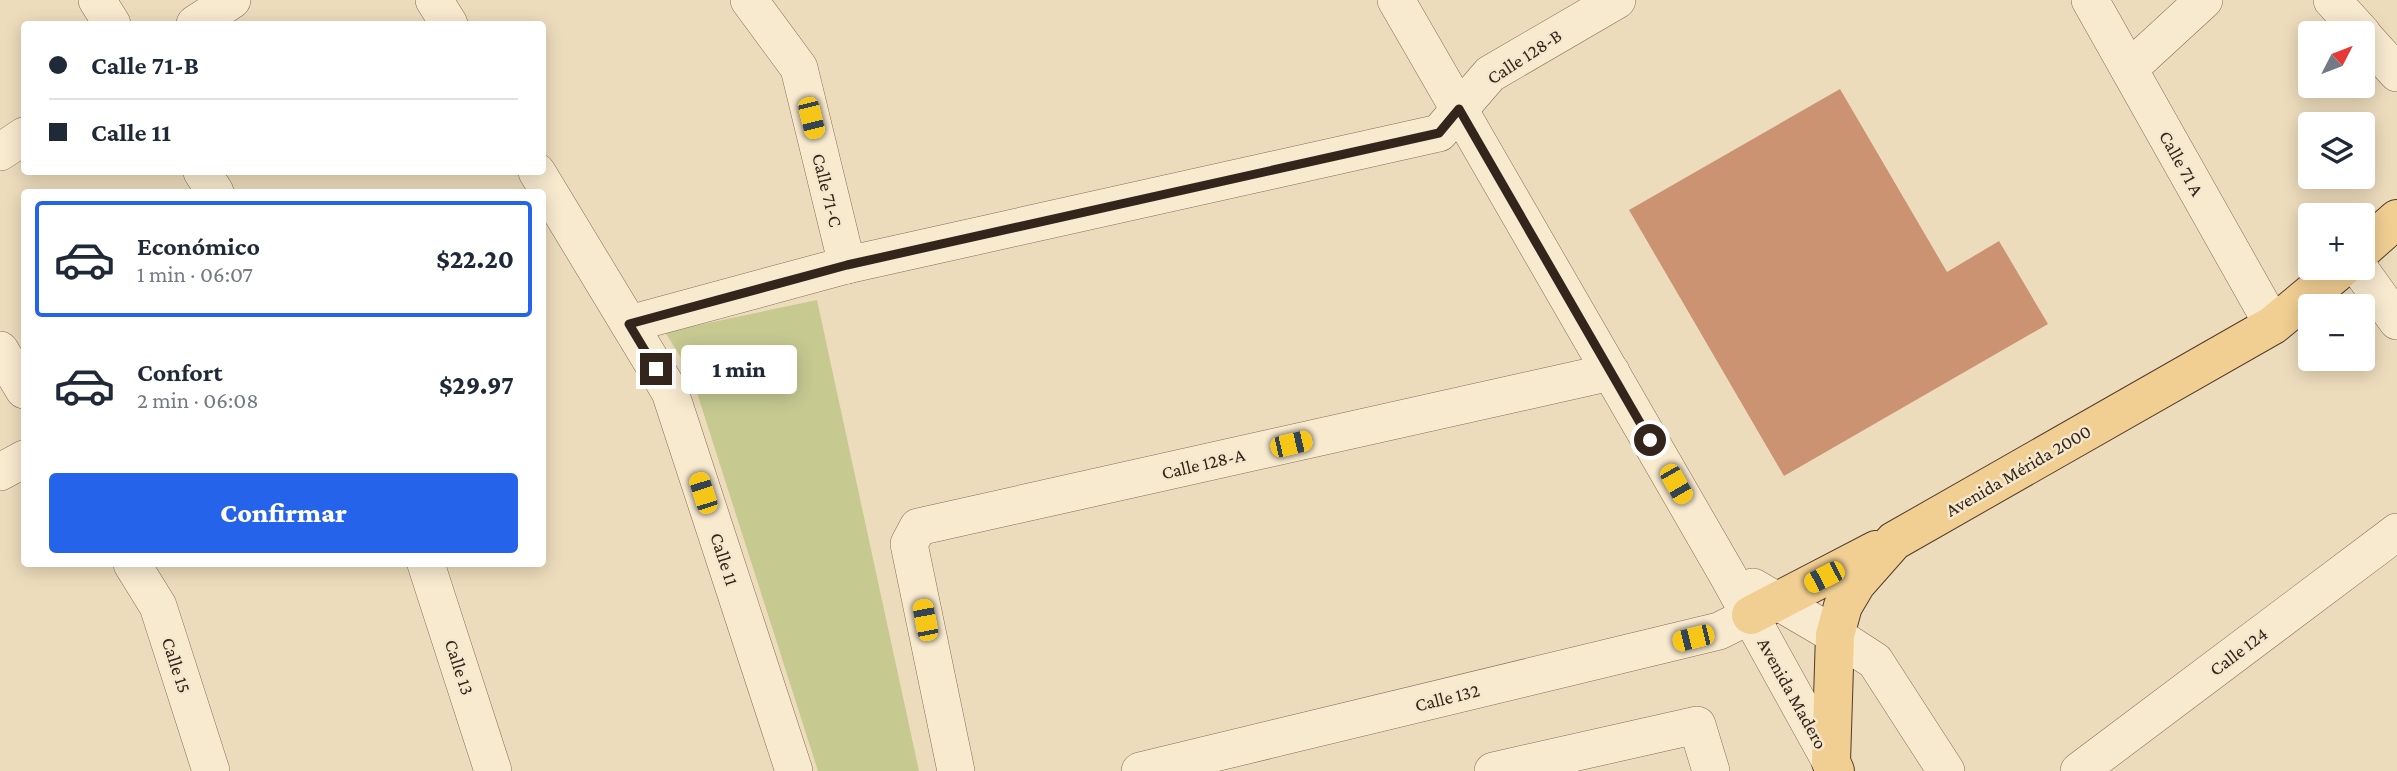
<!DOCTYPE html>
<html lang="es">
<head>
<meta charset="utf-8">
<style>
  :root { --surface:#fff; --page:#f2f2f3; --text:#1f2937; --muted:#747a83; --line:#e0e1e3; --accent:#2563eb }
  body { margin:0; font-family:"Crimson Pro",serif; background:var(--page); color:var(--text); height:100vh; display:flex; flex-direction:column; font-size:26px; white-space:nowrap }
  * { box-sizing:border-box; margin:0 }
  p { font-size:23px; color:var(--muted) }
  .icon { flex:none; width:38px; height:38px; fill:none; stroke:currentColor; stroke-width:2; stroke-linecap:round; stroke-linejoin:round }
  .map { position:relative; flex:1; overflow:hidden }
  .details { position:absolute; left:21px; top:189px; width:525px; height:378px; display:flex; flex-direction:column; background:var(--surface); border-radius:7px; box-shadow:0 4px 18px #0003 }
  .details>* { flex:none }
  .top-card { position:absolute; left:21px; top:21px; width:525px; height:154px; border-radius:7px; box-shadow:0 4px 18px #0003; display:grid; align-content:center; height:154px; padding:0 28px; background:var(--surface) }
  .needle { width:46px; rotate:48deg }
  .controls { position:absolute; left:2298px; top:21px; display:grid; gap:14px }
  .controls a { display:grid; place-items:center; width:77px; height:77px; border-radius:7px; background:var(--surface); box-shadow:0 4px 18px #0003; font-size:35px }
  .end { position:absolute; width:32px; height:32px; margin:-16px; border:9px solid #33251b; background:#fff; box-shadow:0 0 0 4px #fff }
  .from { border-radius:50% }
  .bubble { position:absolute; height:49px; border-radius:7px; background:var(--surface); box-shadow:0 4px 18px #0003; font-size:23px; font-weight:800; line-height:49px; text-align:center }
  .car { position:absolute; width:21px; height:42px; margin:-21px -10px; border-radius:9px; box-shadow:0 0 5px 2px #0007; background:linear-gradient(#f5c518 24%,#345 0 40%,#f5c518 0 76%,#345 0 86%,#f5c518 0) }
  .top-card b { display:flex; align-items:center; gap:24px; height:66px; font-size:26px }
  .top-card b+b { border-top:2px solid var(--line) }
  .top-card i { width:18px; height:18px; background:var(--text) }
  ul { padding:12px 0 0; list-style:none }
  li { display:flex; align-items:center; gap:21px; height:116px; margin:0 14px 10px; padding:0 14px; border:4px solid transparent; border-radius:7px }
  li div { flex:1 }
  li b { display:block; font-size:26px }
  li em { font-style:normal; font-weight:800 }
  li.active { border-color:var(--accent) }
  li>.icon { width:63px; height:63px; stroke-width:1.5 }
  .button { display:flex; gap:14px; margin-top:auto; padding:14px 28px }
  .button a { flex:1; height:80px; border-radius:7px; background:var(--accent); color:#fff; font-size:28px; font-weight:800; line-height:80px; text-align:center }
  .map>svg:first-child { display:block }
  .green { fill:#c6ca91 }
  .building { fill:#cb9372 }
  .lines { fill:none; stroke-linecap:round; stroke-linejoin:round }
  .minor-casing { stroke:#846c56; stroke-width:38 }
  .major-casing { stroke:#513b2b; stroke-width:40 }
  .minor { stroke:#f8eacf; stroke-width:37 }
  .major { stroke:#f1cf93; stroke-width:38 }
  .route { stroke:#33251b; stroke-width:9 }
  .labels { text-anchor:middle; stroke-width:5; stroke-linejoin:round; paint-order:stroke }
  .street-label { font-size:19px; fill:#33251b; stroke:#f5e7cc }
</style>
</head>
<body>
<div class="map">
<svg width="2397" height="771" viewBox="0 0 2397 771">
  <rect width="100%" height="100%" fill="#eddcbc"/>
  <!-- green -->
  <path class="green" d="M817,300L919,771H818L691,374L665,332Z"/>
  <!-- building -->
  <path class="building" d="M1840,89L1947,272L1999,241L2048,324L1784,476L1629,210Z"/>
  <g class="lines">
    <defs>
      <g id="minor">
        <path d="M97,0L112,24"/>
        <path d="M434,0L449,24"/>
        <path d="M749,0L799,68L847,265"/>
        <path d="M1396,0L1727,574L1831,762"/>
        <path d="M2090,0L2273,325"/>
        <path d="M2332,0L2362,33"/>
        <path d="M195,24L232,0"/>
        <path d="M2362,34L2397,73"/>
        <path d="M2129,69L2204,0"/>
        <path d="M0,152L24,136"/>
        <path d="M202,172L215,192"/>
        <path d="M537,172L670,392L794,771"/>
        <path d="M2359,268L2397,321"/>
        <path d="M629,324L847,265L1439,133L1490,74L1617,0"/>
        <path d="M0,350L24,390"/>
        <path d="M0,472L24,459"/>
        <path d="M132,564L158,606L211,771"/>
        <path d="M426,564L493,771"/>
        <path d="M1753,587L1835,635L1875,661L1946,771"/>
        <path d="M956,771L909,544L918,527L1611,372"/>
        <path d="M1140,771L1719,631L1751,615"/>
        <path d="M1493,771L1697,725L1711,771"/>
        <path d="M2079,771L2397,532"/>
      </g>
      <g id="major">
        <path d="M2362,250L2397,219"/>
        <path d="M1751,615L1876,550"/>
        <path d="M1835,771L1831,762L1835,635L1843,606L1856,584L1894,541L2273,325L2342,268"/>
      </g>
    </defs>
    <!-- minor casing -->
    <use href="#minor" class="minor-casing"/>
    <!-- major casing -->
    <use href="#major" class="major-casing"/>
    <!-- minor -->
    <use href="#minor" class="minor"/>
    <!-- major -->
    <use href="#major" class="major"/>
  </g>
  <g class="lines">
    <!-- route -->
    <path class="route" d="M656,369L629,324L847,265L1439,133L1459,109L1650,440"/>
  </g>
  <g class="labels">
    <!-- street labels -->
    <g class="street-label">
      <text transform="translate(1524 56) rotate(-33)" y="7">Calle 128-B</text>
      <text transform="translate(2182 163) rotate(61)" y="7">Calle 71 A</text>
      <text transform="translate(828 190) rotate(76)" y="7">Calle 71-C</text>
      <text transform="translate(1203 463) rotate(-13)" y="7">Calle 128-A</text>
      <text transform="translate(2018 470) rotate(-30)" y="7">Avenida Mérida 2000</text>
      <text transform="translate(725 559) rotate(72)" y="7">Calle 11</text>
      <text transform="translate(2238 651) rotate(-37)" y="7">Calle 124</text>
      <text transform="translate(177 665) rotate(72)" y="7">Calle 15</text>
      <text transform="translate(460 667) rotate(72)" y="7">Calle 13</text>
      <text transform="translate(1793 693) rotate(61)" y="7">Avenida Madero</text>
      <text transform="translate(1447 697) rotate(-14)" y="7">Calle 132</text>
    </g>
  </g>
</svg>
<div class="controls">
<a><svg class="needle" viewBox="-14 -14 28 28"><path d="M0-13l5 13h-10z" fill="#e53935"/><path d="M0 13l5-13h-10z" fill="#747a83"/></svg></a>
<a><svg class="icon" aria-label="layers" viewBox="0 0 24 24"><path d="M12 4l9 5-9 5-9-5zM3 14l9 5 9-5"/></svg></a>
<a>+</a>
<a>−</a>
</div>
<i class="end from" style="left:1650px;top:440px"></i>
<i class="end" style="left:656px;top:369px"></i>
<div class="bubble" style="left:681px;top:345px;width:116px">1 min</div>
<i class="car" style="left:811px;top:118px;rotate:166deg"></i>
<i class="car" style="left:1291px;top:444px;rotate:77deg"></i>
<i class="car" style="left:1676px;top:484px;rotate:150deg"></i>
<i class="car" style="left:703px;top:493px;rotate:342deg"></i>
<i class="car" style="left:1824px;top:577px;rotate:243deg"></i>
<i class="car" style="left:925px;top:620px;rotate:349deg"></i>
<i class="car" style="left:1693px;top:638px;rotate:256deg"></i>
<div class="top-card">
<b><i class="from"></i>Calle 71-B</b>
<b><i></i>Calle 11</b>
</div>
<section class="details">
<ul>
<li class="active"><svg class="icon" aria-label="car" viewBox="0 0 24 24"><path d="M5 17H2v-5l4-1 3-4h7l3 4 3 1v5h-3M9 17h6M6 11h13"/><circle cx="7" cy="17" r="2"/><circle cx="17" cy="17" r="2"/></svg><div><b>Económico</b><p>1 min · 06:07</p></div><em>$22.20</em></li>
<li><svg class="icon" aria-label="car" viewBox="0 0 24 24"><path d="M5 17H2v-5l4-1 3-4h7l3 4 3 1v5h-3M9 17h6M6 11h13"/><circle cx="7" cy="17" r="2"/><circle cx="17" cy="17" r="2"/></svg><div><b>Confort</b><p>2 min · 06:08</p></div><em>$29.97</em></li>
</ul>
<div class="button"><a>Confirmar</a></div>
</section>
</div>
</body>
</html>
